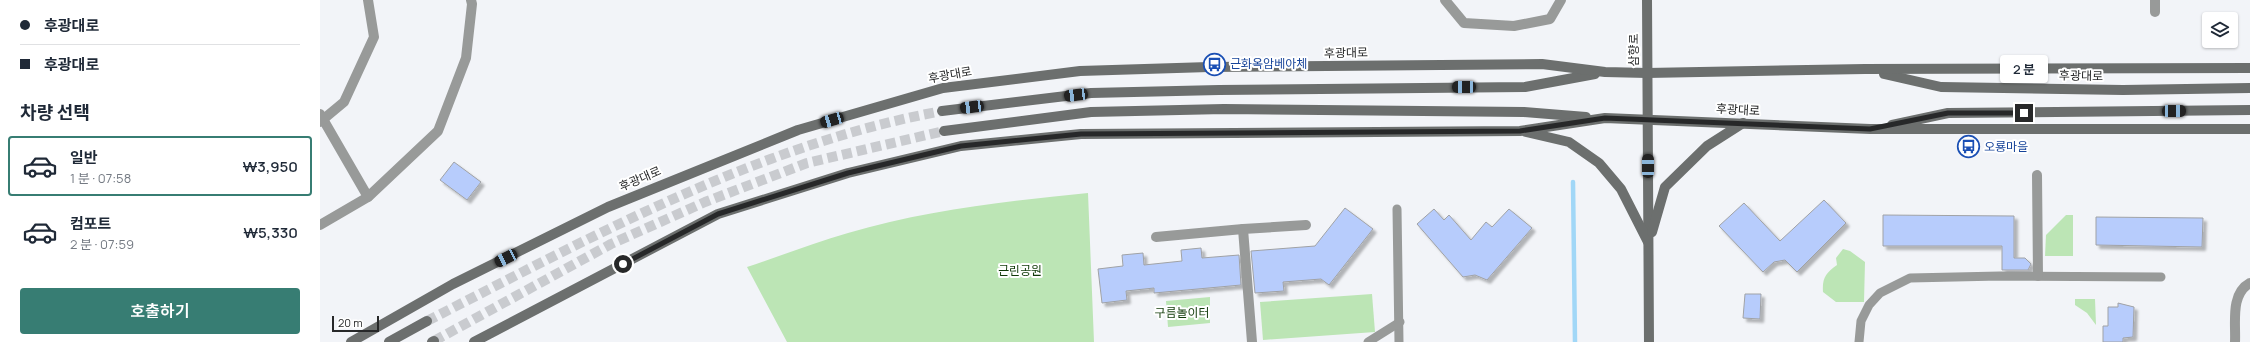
<!DOCTYPE html>
<html lang="ko">
<head>
<meta charset="utf-8">
<style>
  :root { --surface:#fff; --page:#f2f2f3; --text:#1f2937; --muted:#747a83; --line:#e0e1e3; --accent:#377d73 }
  body { margin:0; font-family:Manrope,"Noto Sans KR",sans-serif; background:var(--page); color:var(--text); height:100vh; display:flex; flex-direction:column; font-size:15px; white-space:nowrap }
  * { box-sizing:border-box; margin:0 }
  p { font-size:13px; color:var(--muted) }
  .icon { flex:none; width:22px; height:22px; fill:none; stroke:currentColor; stroke-width:2; stroke-linecap:round; stroke-linejoin:round }
  .map { position:relative; flex:1; overflow:hidden }
  .sheet { display:flex; flex-direction:column; background:var(--surface); width:320px }
  .sheet>* { flex:none }
  .banner { display:grid; align-content:center; height:88px; padding:0 20px; background:var(--surface) }
  .fabs { position:absolute; left:1882px; top:12px; display:grid; gap:8px }
  .fabs a { display:grid; place-items:center; width:36px; height:36px; border-radius:4px; background:var(--surface); box-shadow:0 1px 3px #0004; font-size:20px }
  .scale { position:absolute; left:12px; bottom:10px; width:47px; box-sizing:border-box; padding-left:4px; border:2px solid #272829; border-top:0; font-size:11px; line-height:14px; white-space:nowrap; color:#272829; -webkit-text-stroke:3px #fff; paint-order:stroke }
  .end { position:absolute; width:18px; height:18px; margin:-9px; border:5px solid #272829; background:#fff; box-shadow:0 0 0 2px #fff }
  .from { border-radius:50% }
  .bubble { position:absolute; height:28px; border-radius:4px; background:var(--surface); box-shadow:0 1px 3px #0004; font-size:13px; font-weight:600; line-height:28px; text-align:center }
  .car { position:absolute; width:12px; height:24px; margin:-12px -6px; border-radius:5px; box-shadow:0 0 3px 1px #0007; background:linear-gradient(#222 24%,#8ab4d8 0 40%,#222 0 76%,#8ab4d8 0 86%,#222 0) }
  .banner b { display:flex; align-items:center; gap:14px; height:38px; font-size:15px }
  .banner b+b { border-top:1px solid var(--line) }
  .banner i { width:10px; height:10px; background:var(--text) }
  ul { padding:0; list-style:none }
  li { display:flex; align-items:center; gap:12px; height:60px; margin:0 8px 6px; padding:0 12px; border:2px solid transparent; border-radius:4px }
  li div { flex:1 }
  li b { display:block; font-size:15px }
  li em { font-style:normal; font-weight:600 }
  li.current { border-color:var(--accent) }
  li>.icon { width:36px; height:36px; stroke-width:1.5 }
  h2 { padding:0 20px; font-size:18px; line-height:48px }
  .action { display:flex; gap:8px; margin-top:auto; padding:8px 20px }
  .action a { flex:1; height:46px; border-radius:4px; background:var(--accent); color:#fff; font-size:16px; font-weight:600; line-height:46px; text-align:center }
  main { display:flex; flex:1; min-height:0 }
  .map>svg:first-child { display:block }
  .green { fill:#bce5b5 }
  .lines { fill:none; stroke-linecap:round; stroke-linejoin:round }
  .stream { stroke:#a1d7f7; stroke-width:4.5 }
  .building { fill:#b7ccfc; stroke:#a0a2a5; filter:url(#shadow) }
  .secondary-tunnel { stroke:#c9cbcf; stroke-width:10; stroke-dasharray:10 5; stroke-linecap:butt }
  .lane { stroke:#989a99; stroke-width:9 }
  .street { stroke:#989a99; stroke-width:10 }
  .secondary { stroke:#6c6f6e; stroke-width:10 }
  .route { stroke:#272829; stroke-width:5 }
  .labels { text-anchor:middle; stroke-width:4; stroke-linejoin:round; paint-order:stroke }
  .street-label { font-size:12px; fill:#272829; stroke:#fff }
  .transit-label { font-size:12px; fill:#164399; stroke:#fff; text-anchor:start }
  .park-label { font-size:12px; fill:#103a08; stroke:#fff }
</style>
</head>
<body>
<main>
<section class="sheet">
<div class="banner">
<b><i class="from"></i>후광대로</b>
<b><i></i>후광대로</b>
</div>
<h2>차량 선택</h2>
<ul>
<li class="current"><svg class="icon" aria-label="car" viewBox="0 0 24 24"><path d="M5 17H2v-5l4-1 3-4h7l3 4 3 1v5h-3M9 17h6M6 11h13"/><circle cx="7" cy="17" r="2"/><circle cx="17" cy="17" r="2"/></svg><div><b>일반</b><p>1 분 · 07:58</p></div><em>₩3,950</em></li>
<li><svg class="icon" aria-label="car" viewBox="0 0 24 24"><path d="M5 17H2v-5l4-1 3-4h7l3 4 3 1v5h-3M9 17h6M6 11h13"/><circle cx="7" cy="17" r="2"/><circle cx="17" cy="17" r="2"/></svg><div><b>컴포트</b><p>2 분 · 07:59</p></div><em>₩5,330</em></li>
</ul>
<div class="action"><a>호출하기</a></div>
</section>
<div class="map">
<svg width="1930" height="342" viewBox="0 0 1930 342">
  <defs>
    <filter id="shadow"><feDropShadow dx="3.5" dy="3.5" stdDeviation="1" flood-color="#0004"/></filter>
  </defs>
  <rect width="100%" height="100%" fill="#f2f4f8"/>
  <!-- green -->
  <g class="green">
    <path d="M768,193L774,342H467L427,267C460,256 494,243 528,233C606,210 687,201 768,193Z"/>
    <path d="M1746,215H1753V256H1725L1726,235Z"/>
    <path d="M1523,249L1530,251L1545,262L1544,302H1516L1503,292C1502,278 1506,273 1517,265L1516,258Z"/>
    <path d="M1052,294L1055,332L943,340L940,302Z"/>
    <path d="M890,297V323L848,327L846,301Z"/>
    <path d="M1755,299H1775L1776,325L1767,313L1755,305Z"/>
  </g>
  <g class="lines">
    <!-- stream -->
    <path class="stream" d="M1253,182L1255,342"/>
  </g>
  <!-- building -->
  <g class="building">
    <path d="M134,162L161,182L147,200L120,180Z"/>
    <path d="M1504,200L1526,223L1477,272L1465,260L1454,262L1443,272L1399,226L1424,203L1460,241Z"/>
    <path d="M1025,208L1053,229L1009,285L1001,279L963,282L964,291L935,293L931,251L995,246Z"/>
    <path d="M1114,209L1124,220L1129,215L1151,240L1166,222L1172,227L1189,209L1212,228L1167,280L1155,275L1143,277L1097,224Z"/>
    <path d="M1563,215L1694,216V258H1705L1711,264L1708,270H1682V246H1563Z"/>
    <path d="M1776,217L1883,218L1882,247L1776,245Z"/>
    <path d="M881,248L882,258L919,255L921,285L834,293V288L806,291L807,300L782,303L778,269L803,266L802,255L823,253L824,265L862,261L861,250Z"/>
    <path d="M1425,294H1441L1440,319L1423,318Z"/>
    <path d="M1798,303L1814,307L1813,337L1803,338V342H1783V326H1788V307H1798Z"/>
  </g>
  <g class="lines">
    <!-- secondary-tunnel -->
    <g class="secondary-tunnel">
      <path d="M107,321C272,237 437,145 622,111"/>
      <path d="M114,341L291,244L385,202L487,163L624,131"/>
    </g>
    <!-- lane -->
    <g class="lane">
      <path d="M1077,209L1079,342"/>
      <path d="M1048,342L1080,322"/>
      <path d="M1539,342L1541,321L1549,305L1560,293L1590,278L1680,276L1841,277"/>
    </g>
    <!-- street -->
    <g class="street">
      <path d="M1125,0L1144,23L1194,26L1230,19L1241,0"/>
      <path d="M1835,12V0"/>
      <path d="M0,114L48,197"/>
      <path d="M0,122L24,102L54,37L48,0"/>
      <path d="M1717,175L1718,276"/>
      <path d="M0,225L48,197L118,131L146,58L152,4L151,0"/>
      <path d="M836,237L923,229"/>
      <path d="M932,342L923,229L986,225"/>
      <path d="M1915,342C1916,323 1910,294 1930,283"/>
    </g>
    <!-- secondary -->
    <g class="secondary">
      <path d="M1327,0L1329,342"/>
      <path d="M1564,74L1621,87L1803,90L1930,88"/>
      <path d="M622,111L771,93L899,90L1205,87L1275,74"/>
      <path d="M1572,125L1628,113L1930,110"/>
      <path d="M624,131L771,112L904,109L1204,112L1266,117"/>
      <path d="M1206,132L1249,142L1279,163L1301,189L1328,242"/>
      <path d="M1332,232L1345,187L1387,146L1423,123"/>
      <path d="M31,342L133,284L288,207L478,130L623,88L760,71L889,67L1222,64L1285,72L1327,73L1545,69L1930,68"/>
      <path d="M69,342L107,321"/>
      <path d="M112,342L114,341"/>
      <path d="M154,342L398,214L528,173L641,146L761,134L1200,131L1285,118L1550,129H1930"/>
    </g>
  </g>
  <g class="lines">
    <!-- route -->
    <path class="route" d="M303,264L398,214L528,173L641,146L761,134L1200,131L1285,118L1550,129L1628,113H1704"/>
  </g>
  <!-- icons -->
  <defs>
    <symbol id="bus-ring" viewBox="-11 -11 22 22"><circle r="9.5" fill="#fff" stroke="#1a4fb4" stroke-width="1.5"/><path d="M-5-6H5V4H4V6H2V4H-2V6H-4V4H-5ZM-3.5-4V0h7V-4ZM-3.5 1.2v1.5H-2V1.2ZM2 1.2v1.5H3.5V1.2Z" fill="#1a4fb4"/></symbol>
  </defs>
  <g fill-rule="evenodd">
    <use href="#bus-ring" x="882" y="52" width="25" height="25"/>
    <use href="#bus-ring" x="1636" y="134" width="25" height="25"/>
  </g>
  <g class="labels">
    <!-- street labels -->
    <g class="street-label">
      <text transform="translate(1314 50) rotate(-90)" y="4">삼향로</text>
      <text transform="translate(1026 53) rotate(-1)" y="4">후광대로</text>
      <text transform="translate(630 75) rotate(-10)" y="4">후광대로</text>
      <text transform="translate(1761 76) rotate(1)" y="4">후광대로</text>
      <text transform="translate(1418 110) rotate(3)" y="4">후광대로</text>
      <text transform="translate(320 179) rotate(-23)" y="4">후광대로</text>
    </g>
    <!-- transit labels -->
    <g class="transit-label">
      <text x="910" y="68">근화옥암베아체</text>
      <text x="1664" y="151">오룡마을</text>
    </g>
    <!-- park labels -->
    <g class="park-label">
      <text x="700" y="275">근린공원</text>
      <text x="862" y="317">구름놀이터</text>
    </g>
  </g>
</svg>
<div class="fabs">
<a><svg class="icon" aria-label="layers" viewBox="0 0 24 24"><path d="M12 4l9 5-9 5-9-5zM3 14l9 5 9-5"/></svg></a>
</div>
<div class="scale">20 m</div>
<i class="end from" style="left:303px;top:264px"></i>
<i class="end" style="left:1704px;top:113px"></i>
<div class="bubble" style="left:1680px;top:55px;width:48px">2 분</div>
<i class="car" style="left:1144px;top:87px;rotate:270deg"></i>
<i class="car" style="left:756px;top:95px;rotate:263deg"></i>
<i class="car" style="left:652px;top:107px;rotate:263deg"></i>
<i class="car" style="left:1854px;top:111px;rotate:89deg"></i>
<i class="car" style="left:512px;top:120px;rotate:254deg"></i>
<i class="car" style="left:1328px;top:166px;rotate:0deg"></i>
<i class="car" style="left:186px;top:258px;rotate:244deg"></i>
</div>
</main>
</body>
</html>
